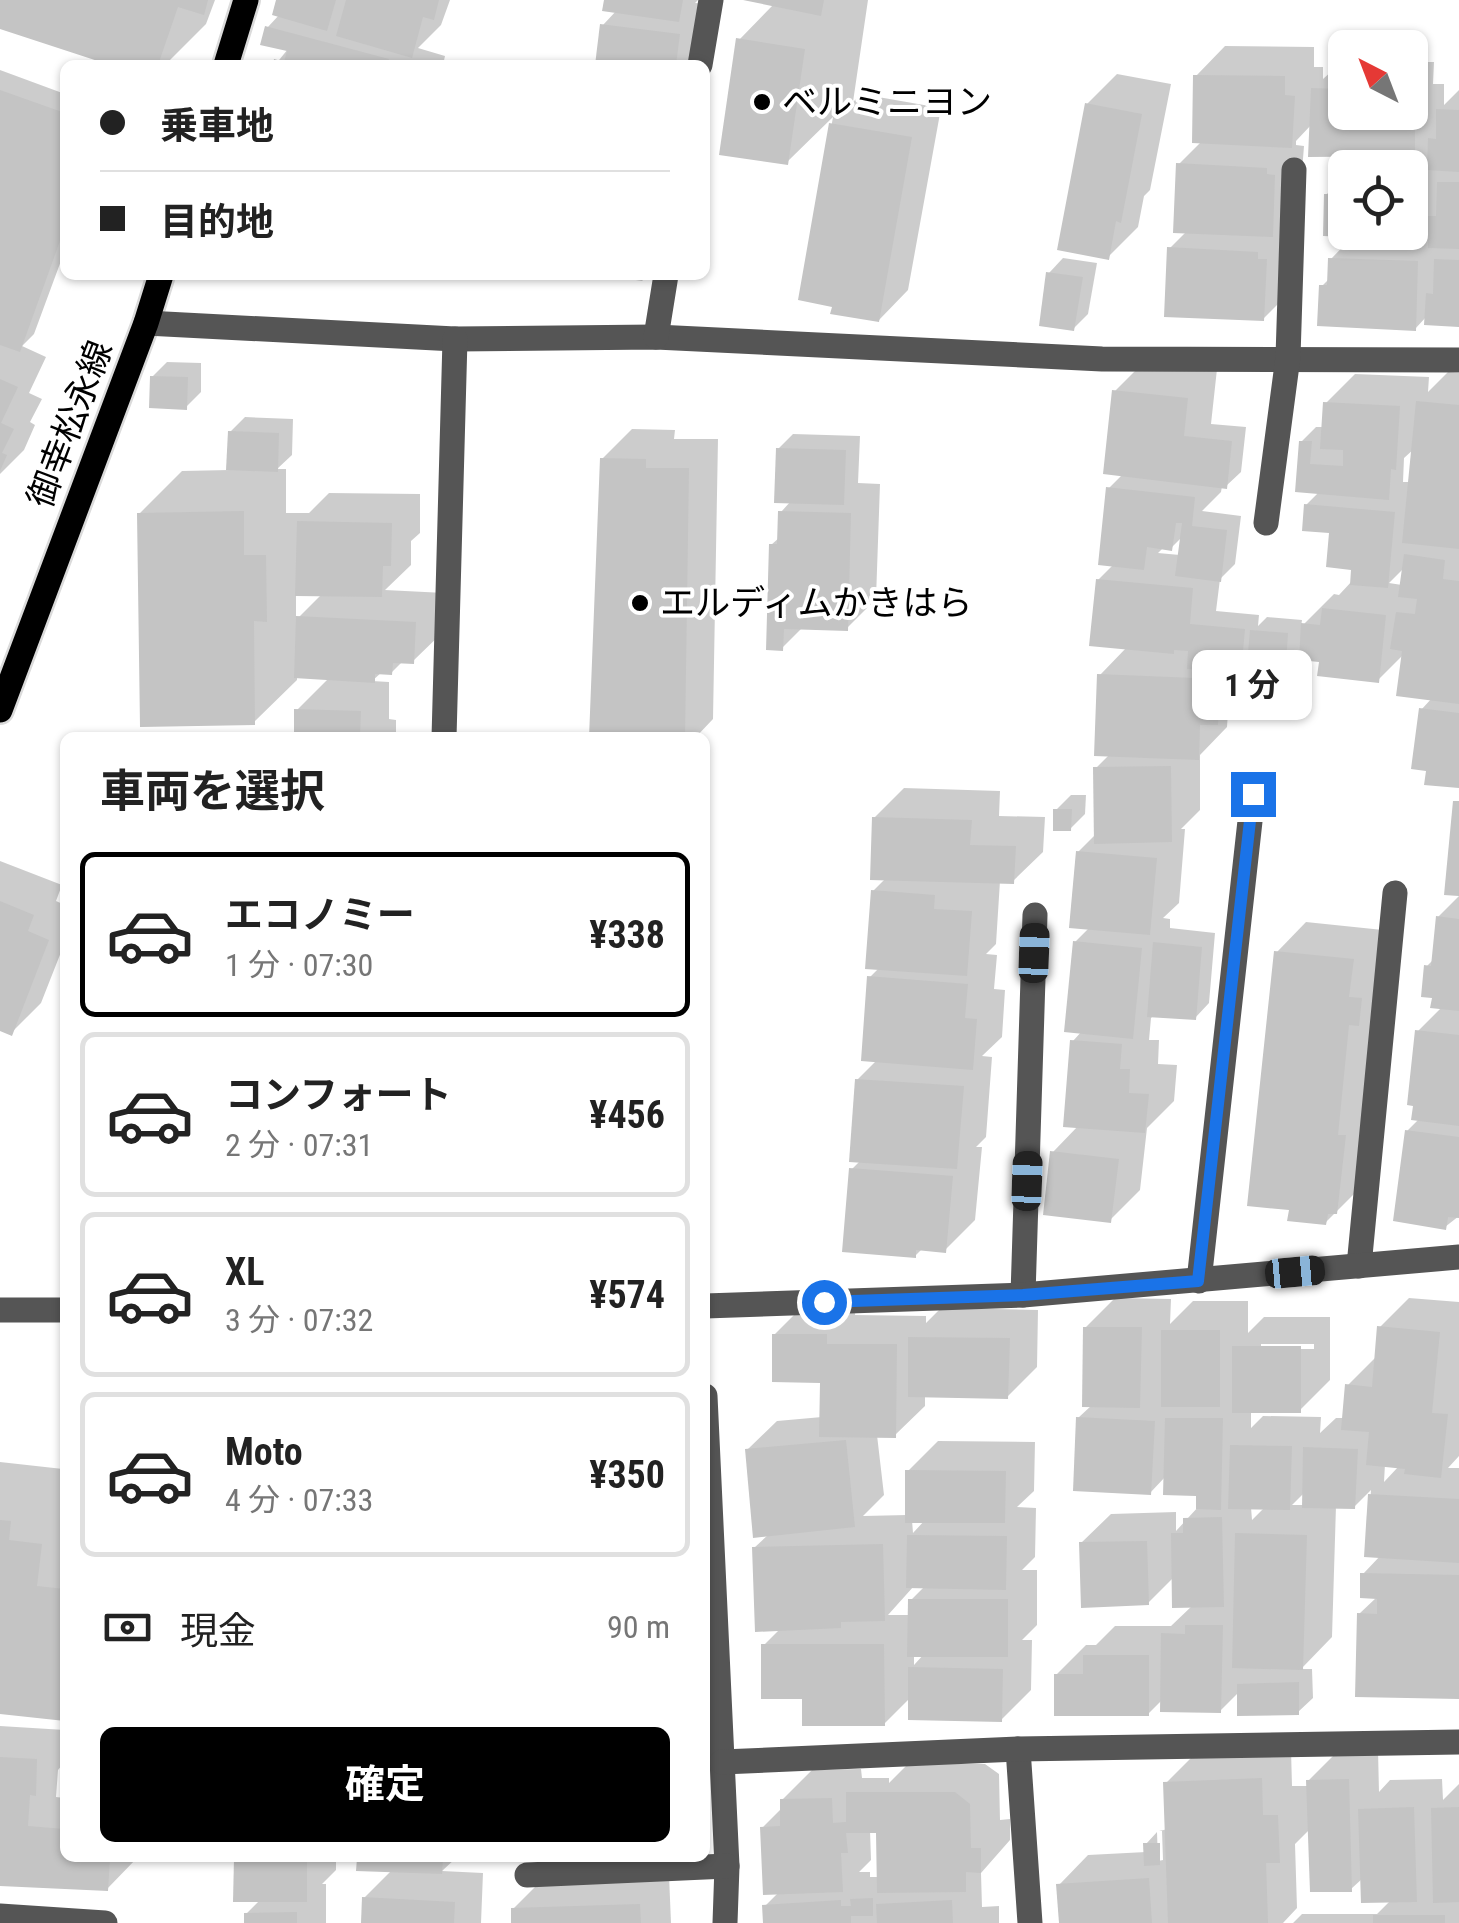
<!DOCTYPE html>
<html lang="ja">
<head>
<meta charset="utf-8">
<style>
  :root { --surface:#fff; --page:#f6f6f6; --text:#222; --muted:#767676; --line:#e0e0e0; --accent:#000 }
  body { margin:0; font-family:"Roboto Condensed","Noto Sans JP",sans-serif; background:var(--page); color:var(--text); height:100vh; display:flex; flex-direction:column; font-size:38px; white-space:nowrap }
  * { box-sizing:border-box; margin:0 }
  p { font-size:32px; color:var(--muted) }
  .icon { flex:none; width:55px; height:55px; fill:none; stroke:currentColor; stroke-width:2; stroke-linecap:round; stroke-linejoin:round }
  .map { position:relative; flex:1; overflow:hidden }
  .sheet { position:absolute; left:60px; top:732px; width:650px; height:1130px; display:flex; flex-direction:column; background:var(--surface); border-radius:15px; box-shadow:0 2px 8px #0004 }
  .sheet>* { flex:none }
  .guide { position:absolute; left:60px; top:60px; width:650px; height:220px; border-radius:15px; box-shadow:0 2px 8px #0004; display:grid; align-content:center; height:220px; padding:0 40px; background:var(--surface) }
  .needle { width:65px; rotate:318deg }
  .tools { position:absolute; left:1328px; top:30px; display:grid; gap:20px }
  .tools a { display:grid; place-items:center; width:100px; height:100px; border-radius:15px; background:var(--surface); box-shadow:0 2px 8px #0004; font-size:50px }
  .end { position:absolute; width:45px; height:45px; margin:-22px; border:12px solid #1a73e8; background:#fff; box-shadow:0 0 0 5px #fff }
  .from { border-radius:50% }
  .bubble { position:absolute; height:70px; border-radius:15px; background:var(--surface); box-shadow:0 2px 8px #0004; font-size:32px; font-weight:700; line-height:70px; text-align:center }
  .car { position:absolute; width:30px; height:60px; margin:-30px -15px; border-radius:12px; box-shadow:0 0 8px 2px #0007; background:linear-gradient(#222 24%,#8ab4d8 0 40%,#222 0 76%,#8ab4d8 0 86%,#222 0) }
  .guide b { display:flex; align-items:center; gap:35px; height:95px; font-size:38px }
  .guide b+b { border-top:2px solid var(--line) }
  .guide i { width:25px; height:25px; background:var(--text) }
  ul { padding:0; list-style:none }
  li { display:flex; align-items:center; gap:30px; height:165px; margin:0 20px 15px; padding:0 20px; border:5px solid var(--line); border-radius:15px }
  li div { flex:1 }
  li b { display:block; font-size:38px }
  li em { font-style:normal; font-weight:700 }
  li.selected { border-color:var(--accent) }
  li>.icon { width:90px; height:90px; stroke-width:1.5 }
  h2 { padding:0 40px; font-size:45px; line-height:120px }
  .pay { display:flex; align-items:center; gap:25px; height:110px; padding:0 40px; font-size:38px }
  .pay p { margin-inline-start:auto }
  .cta { display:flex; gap:20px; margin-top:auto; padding:20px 40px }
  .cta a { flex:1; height:115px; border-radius:15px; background:var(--accent); color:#fff; font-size:40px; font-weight:700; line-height:115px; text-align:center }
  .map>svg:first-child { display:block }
  .shadow { fill:#0003; fill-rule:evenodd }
  .building { fill:#c4c4c4 }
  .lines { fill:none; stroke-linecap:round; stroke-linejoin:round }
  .major-casing { stroke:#dbdbdb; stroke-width:30 }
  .minor { stroke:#555; stroke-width:25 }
  .major { stroke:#000; stroke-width:25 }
  .route { stroke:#1a73e8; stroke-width:12 }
  .poi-dot { fill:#000; stroke:#fff; stroke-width:4 }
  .labels { text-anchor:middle; stroke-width:8; stroke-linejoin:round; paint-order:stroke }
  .poi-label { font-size:35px; fill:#000; stroke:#fff; text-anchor:start }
  .street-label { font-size:35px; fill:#000; stroke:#fff }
</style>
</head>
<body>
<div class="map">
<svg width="1459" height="1923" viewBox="0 0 1459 1923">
  <rect width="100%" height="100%" fill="#fff"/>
  <!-- shadow -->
  <g class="shadow">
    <path d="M0,0H215L206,24L165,65H118L0,26Z"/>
    <path d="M279,0H450L441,25L418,48L445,56L443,65H275L288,49L267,28L280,14Z"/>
    <path d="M607,0H698L695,3L709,4L702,65H598L603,25L617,10Z"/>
    <path d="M746,0H868L853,102L861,94L941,108L908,290L879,320L835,305L801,298L833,117L787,162L739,40L773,5Z"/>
    <path d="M1225,46L1314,47V67H1323V79L1345,59V112H1410V62H1434L1433,84H1444V105L1459,90V324L1427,316L1415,329L1322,286L1330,278L1331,259L1354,235L1325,234L1326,195L1338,183L1339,168L1353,154L1312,124L1296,141V145L1304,146L1293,289L1263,319L1170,248L1187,231L1179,164L1202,141L1196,76ZM1345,168H1410V232H1345Z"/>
    <path d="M0,70L65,94V250L34,334L22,346L46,357L29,393L42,399L30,422L35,425L24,450L0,474Z"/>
    <path d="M1117,74L1171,84L1150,190L1144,196L1138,227L1108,257L1087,104Z"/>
    <path d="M1063,258L1097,263L1088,314L1073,329L1049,273Z"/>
    <path d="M604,275H648L642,281Z"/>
    <path d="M167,362L201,363V392L186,407L152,377Z"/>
    <path d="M1144,362L1217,369L1211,424L1246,427L1241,472L1226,486H1222L1221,492L1202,511L1241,516L1235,564L1220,579L1216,611L1259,615L1258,626L1267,617L1302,620L1301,627L1334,594L1339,595L1352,581L1354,568L1332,530L1306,505L1320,491L1301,442L1316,427H1324L1326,403L1355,374L1429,377L1428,392L1448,372L1459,373V786L1421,710L1432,698L1404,654L1378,680L1322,660L1299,657L1298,662L1284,677L1248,673L1247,693L1228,712L1227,727L1200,755V810L1181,829H1185L1179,903L1163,918L1170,919V928L1215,933L1209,1003L1195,1018L1154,1015L1151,1018L1149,1040H1159L1158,1064L1177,1065L1174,1101L1147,1128L1140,1190L1110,1220L1053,1152L1079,1125L1073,1041L1082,1031L1075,942L1090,927L1078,852L1097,833L1096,768L1110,754L1100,675L1127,647L1098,580L1114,564L1109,488L1123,474L1114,392ZM1414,449L1410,482H1403L1404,458ZM1182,537L1180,555L1158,553L1164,547L1171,548ZM1404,568L1402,585L1389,583Z"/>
    <path d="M245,417L293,419L292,455L277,469H286V513H309L329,493L420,494V533L411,541V565L385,590L445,593L443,632L413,661H403L391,673L382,672L372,681L389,682V719L396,720V738H296L297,710L329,678L297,676V680L254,722L139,514L182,471L229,470L230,432ZM296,594H322L296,620Z"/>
    <path d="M632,429L675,430L674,439H718L713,719L695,738H591L602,459Z"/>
    <path d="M793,434L860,436L858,483L880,484L876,599L847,628L803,627L782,648L771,545L780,537L781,512L791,501L778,449Z"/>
    <path d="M904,788L1000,791L999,816L1045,817L1043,852L1013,881H1000L996,944L986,954L997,955L994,989L1005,990L1002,1037L982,1056L992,1057L986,1137L976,1147H982L975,1220L945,1250L923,1248L915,1256L852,1169L861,1160L857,1080L877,1060L870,977L880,967L873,891L886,878L874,818Z"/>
    <path d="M1071,795H1086L1085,814L1070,829L1056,810Z"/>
    <path d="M0,861L62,885L56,901L65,905V942L41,1003L11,1033L0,1028Z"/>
    <path d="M1459,896V1216L1445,1227L1407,1131L1420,1118L1418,1031L1442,1007L1435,996L1426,967L1434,959L1438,917Z"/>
    <path d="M1306,922L1383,930L1366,1182L1325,1223L1277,952Z"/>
    <path d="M1115,1298L1171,1299L1170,1324L1193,1301H1248V1333L1264,1317H1330V1380L1300,1410H1251V1428L1263,1416L1321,1417L1320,1433L1336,1418H1344L1348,1385L1377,1356L1380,1327L1409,1298L1459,1302V1456L1448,1468H1459V1697L1359,1614L1377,1597L1363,1574L1381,1555L1367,1554L1371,1490L1354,1507L1336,1506L1332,1637L1301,1669H1312L1313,1698L1298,1712L1239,1692L1220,1711L1163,1699L1148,1714L1056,1675L1086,1645H1096L1115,1626H1171L1193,1605L1174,1577L1148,1603L1081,1543L1111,1514L1176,1512V1531L1199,1506V1494L1166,1476L1150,1493L1078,1418L1092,1405L1085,1328ZM1261,1344H1314V1349H1261ZM1385,1464L1399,1466L1384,1482ZM1305,1492L1304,1505H1292ZM1251,1507H1265L1252,1520Z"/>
    <path d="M804,1305H856L855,1315L926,1316V1323L941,1308L1038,1310L1037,1367L1007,1397L925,1395V1406L895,1435H877L884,1495L863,1516L907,1515L908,1471L938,1441L1035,1442L1034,1491L1017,1507L1036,1508L1035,1557L1022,1570H1037V1625L1022,1640H1032L1031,1690L1001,1720L911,1697L884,1724L804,1696L764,1645L781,1628L754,1548L769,1534L747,1450L777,1421L822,1417L823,1380L774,1335ZM912,1520H925L913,1533ZM914,1586H925L911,1600L910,1615H888ZM914,1654H924L914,1665Z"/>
    <path d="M0,1462L63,1469L60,1488H65V1718L0,1711Z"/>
    <path d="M0,1726L65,1730L64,1763L58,1770L56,1797L65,1798V1858H137L107,1889L0,1882Z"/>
    <path d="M1291,1749L1292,1786H1309L1308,1781L1338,1751L1378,1750L1379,1792L1390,1780L1442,1779L1443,1800L1459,1784V1923H1293L1302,1914H1377L1391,1900L1363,1878L1351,1889L1310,1829L1295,1844L1297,1908L1283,1923H1061L1059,1885L1088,1855L1146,1852V1844L1157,1832L1158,1861L1163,1860L1162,1831H1159L1168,1829L1166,1783L1196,1753Z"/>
    <path d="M908,1764H985L999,1774L1000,1820L1010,1819V1840L981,1873L982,1907L999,1906V1923H766L765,1906L779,1892L762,1828L782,1808V1800L812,1770L861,1769L862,1778H889V1783ZM870,1830H878L879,1877H870V1872H859L871,1860Z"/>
    <path d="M236,1858H336V1870L322,1884H326V1923H246V1914L261,1899H236Z"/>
    <path d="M359,1858H456L442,1871L483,1873L481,1923H363L364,1898L392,1870L359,1869Z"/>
    <path d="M669,1875L671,1923H514L513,1909L543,1879Z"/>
  </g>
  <!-- building -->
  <g class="building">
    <path d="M0,0H208L204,15L178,7L158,65H110L0,29Z"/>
    <path d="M276,0H336L327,31L272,15Z"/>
    <path d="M346,0H439L434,20L423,17L412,58L336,36Z"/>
    <path d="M604,0H683L679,22L602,11Z"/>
    <path d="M743,0H824L821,16Z"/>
    <path d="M600,24L680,34L676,65H595Z"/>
    <path d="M265,26L389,59L387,65H273L274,59L284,62L287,51L260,45Z"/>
    <path d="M736,38L805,49L788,165L719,155Z"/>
    <path d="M1193,75L1285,76V95L1295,96L1292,148L1192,143Z"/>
    <path d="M1311,88L1345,89V112L1415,113V156L1308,157Z"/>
    <path d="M0,90L65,113V243L60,241L20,352L0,345Z"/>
    <path d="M1085,103L1142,114L1121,223L1116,221L1109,260L1057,250Z"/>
    <path d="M1436,109L1459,110V172L1427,170L1428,138L1436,139Z"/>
    <path d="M829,123L912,137L879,322L830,314L832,307L798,300Z"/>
    <path d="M1176,163L1267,168V174L1275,175L1273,237L1173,233Z"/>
    <path d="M1336,167L1345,168V232H1410V170H1425L1423,240L1323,236L1324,194H1335Z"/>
    <path d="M1437,182H1459V249L1428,248V216H1436Z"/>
    <path d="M1167,247L1258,252V259H1267L1264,321L1164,317Z"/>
    <path d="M1328,258L1418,261L1416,331L1317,326L1319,285H1327Z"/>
    <path d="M1434,259L1459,260V327L1424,325L1426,293L1433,294Z"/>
    <path d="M1046,272L1083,277L1074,331L1039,326Z"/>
    <path d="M150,376L188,377L187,410L149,408Z"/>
    <path d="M0,379L18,387L1,423L14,429L2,453L7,455L0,471Z"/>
    <path d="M1112,390L1188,398L1184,436L1232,441L1227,489L1103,474Z"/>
    <path d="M1416,401L1459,405V549L1402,543Z"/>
    <path d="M1323,402L1400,406L1396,470L1391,469L1389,500L1295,492L1299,441H1312L1310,464L1343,466V450L1320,449Z"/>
    <path d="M228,431L279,433L278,472L226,470Z"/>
    <path d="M776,448L846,450L844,505L774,503Z"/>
    <path d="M600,458L646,459V468H689L685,738H589Z"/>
    <path d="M1106,487L1195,497L1192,526L1227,530L1221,582L1175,576L1182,523H1176L1172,551L1147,547L1144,570L1098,565Z"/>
    <path d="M1304,504L1395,512L1388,588L1350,585L1351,570L1326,567L1329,533L1302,531Z"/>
    <path d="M244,511V555H266L267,622L254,621L255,725L140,727L137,513Z"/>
    <path d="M778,511L851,513L848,631L784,629L783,651L766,650L769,544H777Z"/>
    <path d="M297,521L392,523L391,566H383L382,597L295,596Z"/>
    <path d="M1404,554L1445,560L1443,579L1459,581V704L1396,696L1402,651L1390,649L1396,612L1415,614L1417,599L1398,597Z"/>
    <path d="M1096,579L1193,588L1190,624L1245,629L1241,673L1187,669L1188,651L1174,650V654L1089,646Z"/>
    <path d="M1322,608L1386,615L1379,683L1317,676L1319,662L1299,660L1301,623L1320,625Z"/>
    <path d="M296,616L416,622L414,664L393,663L392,675L375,674V683L294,678Z"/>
    <path d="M1250,630L1288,633L1285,679L1246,676Z"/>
    <path d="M1097,674L1220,679L1218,725H1200L1199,760L1094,756Z"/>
    <path d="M1419,708L1459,713V788L1424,785L1426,771L1411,769Z"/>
    <path d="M294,709L361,711L360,738H294Z"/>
    <path d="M1171,766L1172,842L1094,844L1093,767Z"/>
    <path d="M1453,801H1459V896L1444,895Z"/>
    <path d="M1053,809H1072L1071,831H1053Z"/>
    <path d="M872,817L972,820L970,845L1016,846L1014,884L870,880Z"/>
    <path d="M1076,851L1157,858L1150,935L1069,928Z"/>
    <path d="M871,890L935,895L934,909L972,911L967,976L865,969Z"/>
    <path d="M0,901L34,915L28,931L49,940L12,1036L0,1031Z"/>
    <path d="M1436,916L1459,919V1011L1430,1008L1432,998L1421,997L1424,965L1431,966Z"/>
    <path d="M1073,941L1142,948L1133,1039L1064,1032Z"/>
    <path d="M1153,942L1202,947L1196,1020L1147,1017Z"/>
    <path d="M1274,951L1354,959L1349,997L1362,998L1359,1026L1349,1025L1338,1135H1346L1337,1214H1328L1326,1225L1287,1221L1289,1210L1247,1206Z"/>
    <path d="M867,976L968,984L965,1018L977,1019L973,1070L861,1061Z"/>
    <path d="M1415,1030L1459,1035V1126L1411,1120L1413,1106L1407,1105Z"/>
    <path d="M1070,1040L1122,1044L1120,1069H1130L1129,1093L1149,1094L1145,1133L1063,1127Z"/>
    <path d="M855,1079L964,1086L957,1169L849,1162Z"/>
    <path d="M1405,1130L1459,1137V1218L1448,1217L1446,1230L1393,1221Z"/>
    <path d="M1050,1151L1119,1159L1111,1223L1043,1215Z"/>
    <path d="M849,1168L953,1176L946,1253L916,1250V1258L842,1252Z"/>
    <path d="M1377,1326L1440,1332L1432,1413L1448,1414L1441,1478L1404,1474L1405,1469L1366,1465L1369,1432L1341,1430L1345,1384L1372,1387Z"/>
    <path d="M1083,1327H1142L1140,1408L1082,1407Z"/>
    <rect x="1161" y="1330" width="59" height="77"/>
    <path d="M772,1334H827V1344H897L896,1438L819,1437L820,1383L772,1382Z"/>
    <path d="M908,1337L1010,1338L1008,1399L908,1397Z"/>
    <rect x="1232" y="1346" width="69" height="67"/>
    <path d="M1076,1417L1155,1421L1151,1495L1073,1491Z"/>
    <path d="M1165,1418H1223L1221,1510L1196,1509V1496L1163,1495Z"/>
    <path d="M846,1440L855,1527L753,1538L745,1449Z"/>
    <path d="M1230,1445L1292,1446L1290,1510L1228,1509Z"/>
    <path d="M1303,1447L1358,1449L1355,1509L1302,1508Z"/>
    <path d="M905,1470L1006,1471L1005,1523H905Z"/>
    <path d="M1368,1494L1459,1499V1563L1364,1557Z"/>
    <path d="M1222,1517L1224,1607L1172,1608L1171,1533H1183V1518Z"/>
    <path d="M0,1520L11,1521L9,1540L42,1544L37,1586L65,1589V1721L0,1714Z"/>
    <path d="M1235,1533L1307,1535L1303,1670L1232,1668Z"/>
    <path d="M907,1535L1007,1536L1006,1590L906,1588Z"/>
    <path d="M1147,1541L1149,1605L1081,1608L1079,1542Z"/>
    <path d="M883,1544L885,1621L841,1622V1628L755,1632L752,1547Z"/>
    <path d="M1360,1573L1459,1575V1699L1355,1697L1357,1613L1377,1614V1599L1360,1598Z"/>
    <path d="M908,1599H1008V1657H907Z"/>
    <path d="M1185,1625H1223L1221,1713L1160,1712L1161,1633L1185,1634Z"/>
    <path d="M761,1644H884L885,1726H802V1699H761Z"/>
    <path d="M1083,1655H1149V1716H1054V1674H1083Z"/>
    <path d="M908,1667L1003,1669L1002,1722L908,1720Z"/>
    <path d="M1299,1682V1715L1237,1716V1684Z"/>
    <path d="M0,1757L37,1759L36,1796L30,1795L28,1826L65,1829V1858H110L108,1891L0,1886Z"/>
    <path d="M1262,1778L1263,1815H1278L1280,1863H1266L1268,1923H1168L1163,1782Z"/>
    <path d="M1349,1779L1352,1892H1310L1306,1780Z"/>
    <path d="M846,1792H955L970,1804L971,1848H981V1873L966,1872V1892L877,1893L876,1833H846L848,1853H841L843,1892L763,1895L760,1827L780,1826V1799L832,1798L833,1823L846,1822Z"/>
    <path d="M1414,1807L1417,1902L1361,1903L1358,1809Z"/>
    <path d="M1459,1807V1902L1433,1903L1431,1808Z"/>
    <path d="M1143,1843H1160V1865L1144,1866Z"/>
    <path d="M234,1858H307V1902H233Z"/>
    <path d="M357,1858H443L442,1874L356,1871Z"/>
    <path d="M1149,1878L1152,1923H1059L1056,1884Z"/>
    <path d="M362,1897L455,1902L454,1923H361Z"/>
    <path d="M873,1898V1916H851V1923H763L762,1905L841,1900V1906H851L850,1899Z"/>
    <path d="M952,1900L953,1923H877L876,1904Z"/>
    <path d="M640,1904L641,1923H511V1908Z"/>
    <path d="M297,1912V1923H244V1913Z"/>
    <rect x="1373" y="1915" width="72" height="8"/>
  </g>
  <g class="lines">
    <defs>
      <g id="major">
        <path d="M226,65L246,0"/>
        <path d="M0,710L146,323L161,275"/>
      </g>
    </defs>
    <!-- major casing -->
    <use href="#major" class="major-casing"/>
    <!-- minor -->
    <g class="minor">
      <path d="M700,65L711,0"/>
      <path d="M146,323L455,339L656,337L1102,359L1459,360"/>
      <path d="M656,337L666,275"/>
      <path d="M1266,523L1288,357L1294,170"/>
      <path d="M444,738L455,339"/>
      <path d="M1359,1266L1395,893"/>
      <path d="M1199,1281L1253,794"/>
      <path d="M1023,1295L1035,915"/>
      <path d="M705,1306L1023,1295L1459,1257"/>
      <path d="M0,1310H65"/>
      <path d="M705,1396L727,1866L725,1923"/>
      <path d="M1018,1749L1030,1923"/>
      <path d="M722,1762L1018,1749L1459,1742"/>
      <path d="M527,1875L727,1866"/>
      <path d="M0,1916L105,1923"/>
    </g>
    <!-- major -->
    <use href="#major" class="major"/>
  </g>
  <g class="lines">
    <!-- route -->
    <path class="route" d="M824,1302L1023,1295L1198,1281L1253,794"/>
  </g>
  <!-- markers -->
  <g class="poi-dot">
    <circle cx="762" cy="102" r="10"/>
    <circle cx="640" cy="603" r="10"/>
  </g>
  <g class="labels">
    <!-- poi labels -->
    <g class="poi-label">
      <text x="782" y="114">ベルミニヨン</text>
      <text x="660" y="615">エルディムかきはら</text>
    </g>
    <!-- street labels -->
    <g class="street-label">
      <text transform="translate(70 424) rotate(-69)" y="12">御幸松永線</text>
    </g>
  </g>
</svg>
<div class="tools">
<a><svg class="needle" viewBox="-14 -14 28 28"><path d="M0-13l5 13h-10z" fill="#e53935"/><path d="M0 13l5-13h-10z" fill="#767676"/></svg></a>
<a><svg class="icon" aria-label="locate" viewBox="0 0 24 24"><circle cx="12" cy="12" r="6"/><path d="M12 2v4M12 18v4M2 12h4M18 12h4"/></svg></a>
</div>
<i class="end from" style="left:824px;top:1302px"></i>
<i class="end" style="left:1253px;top:794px"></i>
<div class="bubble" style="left:1192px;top:650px;width:120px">1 分</div>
<i class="car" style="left:1034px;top:953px;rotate:2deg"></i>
<i class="car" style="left:1027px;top:1181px;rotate:2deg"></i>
<i class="car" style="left:1295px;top:1272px;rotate:85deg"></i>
<div class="guide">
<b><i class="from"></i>乗車地</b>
<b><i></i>目的地</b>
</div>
<section class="sheet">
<h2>車両を選択</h2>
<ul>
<li class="selected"><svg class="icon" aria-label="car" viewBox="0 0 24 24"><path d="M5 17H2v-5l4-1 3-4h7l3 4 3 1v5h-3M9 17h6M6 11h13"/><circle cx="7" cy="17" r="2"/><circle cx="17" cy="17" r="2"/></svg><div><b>エコノミー</b><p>1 分 · 07:30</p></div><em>¥338</em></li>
<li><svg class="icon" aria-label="car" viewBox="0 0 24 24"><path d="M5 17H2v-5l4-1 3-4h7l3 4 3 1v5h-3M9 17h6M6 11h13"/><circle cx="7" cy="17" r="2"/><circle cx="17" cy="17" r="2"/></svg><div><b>コンフォート</b><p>2 分 · 07:31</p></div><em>¥456</em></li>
<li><svg class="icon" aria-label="car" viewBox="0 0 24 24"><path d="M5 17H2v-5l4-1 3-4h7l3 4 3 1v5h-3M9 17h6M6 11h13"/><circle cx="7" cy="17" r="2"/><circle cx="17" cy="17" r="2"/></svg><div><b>XL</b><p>3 分 · 07:32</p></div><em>¥574</em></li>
<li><svg class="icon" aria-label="car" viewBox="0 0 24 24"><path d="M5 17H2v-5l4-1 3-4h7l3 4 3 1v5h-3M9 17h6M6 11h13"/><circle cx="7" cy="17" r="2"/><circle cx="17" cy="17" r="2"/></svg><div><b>Moto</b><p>4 分 · 07:33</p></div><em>¥350</em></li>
</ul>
<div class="pay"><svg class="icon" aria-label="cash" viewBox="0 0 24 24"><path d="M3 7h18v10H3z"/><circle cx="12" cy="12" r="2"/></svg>現金<p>90 m</p></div>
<div class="cta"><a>確定</a></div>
</section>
</div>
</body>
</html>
